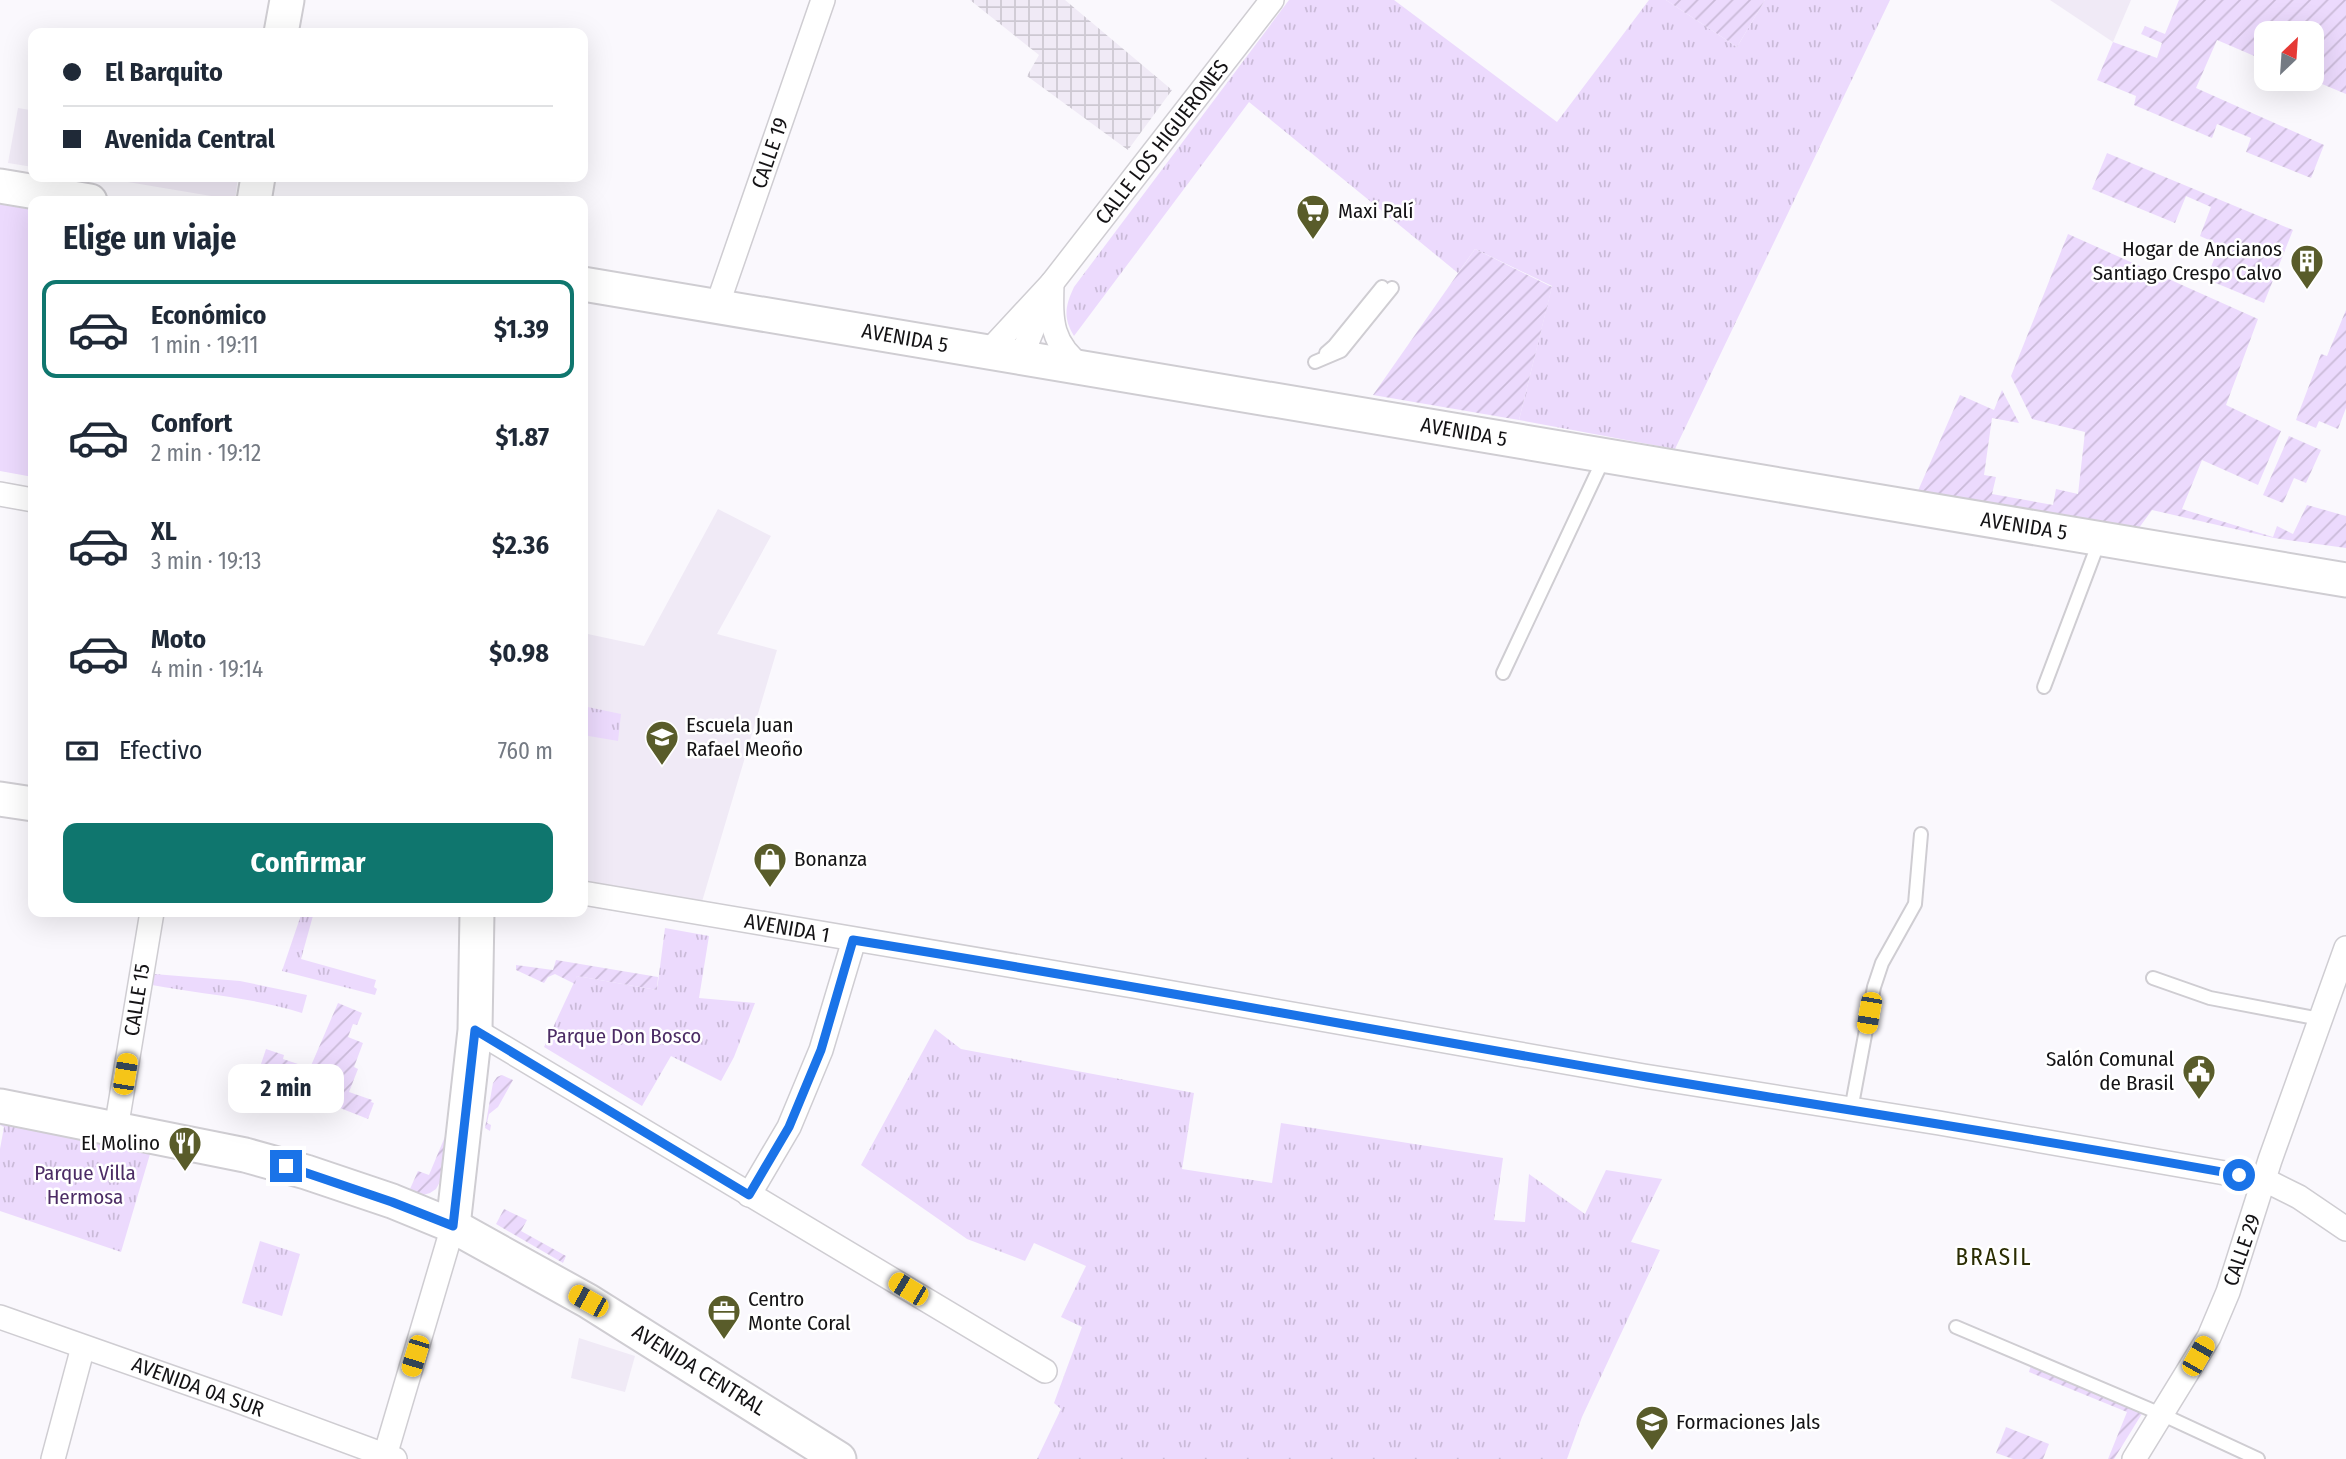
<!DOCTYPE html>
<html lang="es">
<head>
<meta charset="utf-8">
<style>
  :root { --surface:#fff; --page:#f2f2f3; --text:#1f2937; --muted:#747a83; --line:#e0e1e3; --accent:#0f766e }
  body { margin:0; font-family:"Fira Sans Condensed",sans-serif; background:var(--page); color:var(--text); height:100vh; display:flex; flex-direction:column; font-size:26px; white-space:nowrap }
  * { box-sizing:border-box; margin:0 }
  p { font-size:23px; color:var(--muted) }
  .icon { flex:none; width:38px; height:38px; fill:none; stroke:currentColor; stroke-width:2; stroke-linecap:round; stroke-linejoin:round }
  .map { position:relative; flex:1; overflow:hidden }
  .panel { position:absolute; left:28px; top:196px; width:560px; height:721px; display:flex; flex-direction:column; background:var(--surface); border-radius:14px; box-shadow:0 7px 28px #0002 }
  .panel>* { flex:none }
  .top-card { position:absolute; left:28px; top:28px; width:560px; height:154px; border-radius:14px; box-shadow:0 7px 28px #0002; display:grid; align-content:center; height:154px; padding:0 35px; background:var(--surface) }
  .needle { width:46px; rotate:25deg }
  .controls { position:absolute; left:2254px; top:21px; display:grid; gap:14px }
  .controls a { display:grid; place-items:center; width:70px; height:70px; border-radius:14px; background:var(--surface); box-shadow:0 7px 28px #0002; font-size:35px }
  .end { position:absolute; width:32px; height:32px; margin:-16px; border:9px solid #1a73e8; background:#fff; box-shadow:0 0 0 4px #fff }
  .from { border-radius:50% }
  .bubble { position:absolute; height:49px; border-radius:14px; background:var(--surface); box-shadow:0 7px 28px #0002; font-size:23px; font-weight:700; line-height:49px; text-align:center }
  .car { position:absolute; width:21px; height:42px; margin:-21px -10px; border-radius:9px; box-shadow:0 0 5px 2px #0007; background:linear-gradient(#f5c518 24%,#345 0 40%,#f5c518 0 76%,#345 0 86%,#f5c518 0) }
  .top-card b { display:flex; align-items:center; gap:24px; height:66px; font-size:26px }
  .top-card b+b { border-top:2px solid var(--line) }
  .top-card i { width:18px; height:18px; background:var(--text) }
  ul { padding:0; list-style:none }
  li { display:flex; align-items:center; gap:21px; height:98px; margin:0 14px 10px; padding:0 21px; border:4px solid transparent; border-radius:14px }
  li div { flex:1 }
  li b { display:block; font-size:26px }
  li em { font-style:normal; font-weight:700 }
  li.current { border-color:var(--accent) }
  li>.icon { width:63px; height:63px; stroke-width:1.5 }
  h2 { padding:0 35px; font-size:32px; line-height:84px }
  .pay { display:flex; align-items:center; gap:18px; height:77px; padding:0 35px; font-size:26px }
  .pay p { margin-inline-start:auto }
  .cta { display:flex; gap:14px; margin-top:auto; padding:14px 35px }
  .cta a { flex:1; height:80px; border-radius:14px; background:var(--accent); color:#fff; font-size:28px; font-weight:700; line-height:80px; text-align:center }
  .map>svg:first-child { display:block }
  .built { fill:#f0eaf6 }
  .industrial { fill:url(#industrial-grid) }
  .grass { fill:url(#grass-tufts) }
  .garden { fill:url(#garden-furrows) }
  .pitch { fill:#ecdafd }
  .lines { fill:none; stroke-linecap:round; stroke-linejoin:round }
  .lane-casing { stroke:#cfcdd2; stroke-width:16 }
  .street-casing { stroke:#cfcdd2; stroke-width:26 }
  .secondary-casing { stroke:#cfcdd2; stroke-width:37 }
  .lane { stroke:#fff; stroke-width:12 }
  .street { stroke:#fff; stroke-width:23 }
  .secondary { stroke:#fff; stroke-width:33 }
  .route { stroke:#1a73e8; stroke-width:9 }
  .labels { text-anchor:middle; stroke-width:5; stroke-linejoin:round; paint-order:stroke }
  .street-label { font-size:21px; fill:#141315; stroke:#fff }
  .poi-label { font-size:21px; fill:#141315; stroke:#fff; text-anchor:start }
  .park-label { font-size:21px; fill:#4c2c65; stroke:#fff }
  .neighbourhood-label { font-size:23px; letter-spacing:2px; fill:#2a2c02; stroke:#fff }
</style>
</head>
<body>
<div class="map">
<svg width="2346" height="1459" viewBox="0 0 2346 1459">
  <defs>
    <pattern id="industrial-grid" width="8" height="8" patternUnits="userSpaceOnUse" patternTransform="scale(1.75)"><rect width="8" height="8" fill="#f0eaf6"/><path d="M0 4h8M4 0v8" fill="none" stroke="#cdc8d2"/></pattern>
    <pattern id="grass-tufts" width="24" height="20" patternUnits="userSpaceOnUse" patternTransform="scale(1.75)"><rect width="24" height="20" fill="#ecdafd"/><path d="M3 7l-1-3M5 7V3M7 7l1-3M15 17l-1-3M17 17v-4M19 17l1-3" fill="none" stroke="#cabad8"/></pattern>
    <pattern id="garden-furrows" width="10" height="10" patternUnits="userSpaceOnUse" patternTransform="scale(1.75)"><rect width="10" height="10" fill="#ecdafd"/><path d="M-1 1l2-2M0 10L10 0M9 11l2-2" fill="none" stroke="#cabad8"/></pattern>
  </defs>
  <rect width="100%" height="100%" fill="#faf8fd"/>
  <!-- built -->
  <g class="built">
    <path d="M2050,0H2131L2113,42Z"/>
    <path d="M33,93V167L8,163L18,108L30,110Z"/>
    <path d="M98,177H238L235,200Z"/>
    <path d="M718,509L771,536L717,634L777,650L701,905L583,885V633L644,646Z"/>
    <path d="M579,1338L635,1356L625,1392L571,1378Z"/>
  </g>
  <!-- industrial -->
  <path class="industrial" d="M970,0H1065L1172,90L1128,150L1027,76L1039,55Z"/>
  <!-- grass -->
  <g class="grass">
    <path d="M1289,0H1394L1557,122L1649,0H1666L1737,47L1765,0H1890L1675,449L1519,420L1552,286L1475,249L1458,273L1249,102L1074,336C1063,318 1065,306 1074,287Z"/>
    <path d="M583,706L621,714L618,741L583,735Z"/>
    <path d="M302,912H314L301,959L376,980L374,987L377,989L375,995L282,971Z"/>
    <path d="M665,928L709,936L699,998L755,1003L734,1057L721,1081L671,1056L642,1106L544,1047L577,976L657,990Z"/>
    <path d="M154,974L240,981L307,995L302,1013C255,998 201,994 152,985Z"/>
    <path d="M935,1029L961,1049L1194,1093L1182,1169L1272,1183L1281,1123L1503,1158L1494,1220L1525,1222L1529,1174L1585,1214L1606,1170L1662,1179L1631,1242L1660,1250L1582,1417L1567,1459H1037L1061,1409L1054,1403L1082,1327L1061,1317L1086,1266L1034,1243L1025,1261L967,1239L861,1165Z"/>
    <path d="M0,1116L153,1144L121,1252L0,1211V1149L4,1127L0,1125Z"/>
    <path d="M260,1241L300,1254L282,1316L242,1303Z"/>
  </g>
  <!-- garden -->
  <g class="garden">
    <path d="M1666,0H1765L1737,47Z"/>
    <path d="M2179,0H2346V94L2310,79L2312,33H2266V61L2217,40L2196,88L2324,145L2311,178L2246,152L2251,138L2217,124L2212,138L2134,105L2136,96L2097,80L2113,42L2157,58L2162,43L2141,34L2145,26L2165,34Z"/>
    <path d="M2107,153L2293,230L2264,303L2206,279L2220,245L2200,236L2211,207L2186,196L2175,223L2092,189Z"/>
    <path d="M2068,234L2258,319L2226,405L2281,431L2258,485L2202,460L2182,509L2273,537L2277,526L2293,534L2307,505L2346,516V548L2274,538L2152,510L2136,532L1917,493L1960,395L1994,410L2002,390L2019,423L1992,418L1984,475L1996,477L1992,494L2053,505L2056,489L2078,494L2085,432L2032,419L2011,376Z"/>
    <path d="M1475,249L1552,287L1519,420L1373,395Z"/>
    <path d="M2346,310V408L2338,429L2319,421L2316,428L2296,420L2321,354L2327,356Z"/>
    <path d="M2289,436L2321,450L2306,483L2294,478L2283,503L2263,495Z"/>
    <path d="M556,960L658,977L657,990L577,976L575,984L555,974L548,977L544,983L516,970V965L553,970Z"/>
    <path d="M338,1003L362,1013L357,1025L353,1024L348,1037L363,1043L354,1067L358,1069L349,1092L372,1100L371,1102L374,1103L368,1119L335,1106L342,1087L290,1072L281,1101L271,1098L275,1085L256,1079L266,1049L284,1055L283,1059L310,1068Z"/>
    <path d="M502,1075L513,1080L498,1107L489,1114L487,1123L491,1125L490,1131L485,1128L493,1083L497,1077Z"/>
    <path d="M449,1127L441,1180L436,1189L430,1193L423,1195L410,1189L418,1171L429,1175Z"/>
    <path d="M504,1209L527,1220L521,1231L566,1256L563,1263L496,1224Z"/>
    <path d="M2031,1365L2143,1412L2114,1459H2108L2127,1412L2029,1372Z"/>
    <path d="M2006,1427L2049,1444L2043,1459H2013L1996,1453Z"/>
  </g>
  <!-- pitch -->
  <path class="pitch" d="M0,202L33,207V477L0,471Z"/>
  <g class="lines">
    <defs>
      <g id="lane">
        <path d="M1326,353L1334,346L1382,287"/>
        <path d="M1315,362L1341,351L1392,288"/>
        <path d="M1503,673L1604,458"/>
        <path d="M2044,687L2100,539"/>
        <path d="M2153,978L2210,998L2320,1019"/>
        <path d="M1851,1110L1874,987L1882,963L1915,904L1921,834"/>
        <path d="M1956,1327L2161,1414L2258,1459"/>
      </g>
      <g id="street">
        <path d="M1052,283C1051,321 1050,343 1083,368"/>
        <path d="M717,306L823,0"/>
        <path d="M988,352L1052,283L1272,0"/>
        <path d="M1021,357L1045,299"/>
        <path d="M0,494L33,500"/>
        <path d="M583,893L1133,986L1644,1076L1939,1123L2265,1180L2299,1197L2346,1229"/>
        <path d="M475,1030L1045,1371"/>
        <path d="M116,1129L152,912"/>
        <path d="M749,1195L789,1127L821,1050L854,940"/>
        <path d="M0,1317L233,1399L395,1459"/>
        <path d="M53,1459L83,1347"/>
        <path d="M384,1459L453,1226"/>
        <path d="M2134,1459L2209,1337L2228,1292L2270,1160L2346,948"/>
      </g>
      <g id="secondary">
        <path d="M281,33L287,0"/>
        <path d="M0,186L90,201"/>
        <path d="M254,201L258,177"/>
        <path d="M583,284L2346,580"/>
        <path d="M0,799L33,804"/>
        <path d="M0,1106L245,1155L306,1172L392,1201L453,1226L588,1301L839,1459"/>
        <path d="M453,1226L475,1030L477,912"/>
      </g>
    </defs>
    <!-- lane casing -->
    <use href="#lane" class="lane-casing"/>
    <!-- street casing -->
    <use href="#street" class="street-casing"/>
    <!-- secondary casing -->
    <use href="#secondary" class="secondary-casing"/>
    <!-- lane -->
    <use href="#lane" class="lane"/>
    <!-- street -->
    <use href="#street" class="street"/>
    <!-- secondary -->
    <use href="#secondary" class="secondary"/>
  </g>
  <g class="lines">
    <!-- route -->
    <path class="route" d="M286,1166L392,1202L453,1226L475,1030L749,1195L789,1127L821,1050L853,940C1119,982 1382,1032 1647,1077C1844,1110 2042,1139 2239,1175"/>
  </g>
  <!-- icons -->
  <defs>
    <symbol id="supermarket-pin" viewBox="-11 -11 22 30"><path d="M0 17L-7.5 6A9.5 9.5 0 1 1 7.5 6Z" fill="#595c2a" stroke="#fff"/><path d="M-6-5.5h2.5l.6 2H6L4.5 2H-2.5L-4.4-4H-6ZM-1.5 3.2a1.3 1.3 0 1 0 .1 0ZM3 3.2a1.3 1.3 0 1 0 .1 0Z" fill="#fff"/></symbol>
    <symbol id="building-pin" viewBox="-11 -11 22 30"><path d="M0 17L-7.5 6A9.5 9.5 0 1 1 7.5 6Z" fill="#595c2a" stroke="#fff"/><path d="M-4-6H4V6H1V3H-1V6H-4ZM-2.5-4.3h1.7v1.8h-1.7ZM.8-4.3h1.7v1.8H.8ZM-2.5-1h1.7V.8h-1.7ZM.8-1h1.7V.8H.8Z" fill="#fff"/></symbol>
    <symbol id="school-pin" viewBox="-11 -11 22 30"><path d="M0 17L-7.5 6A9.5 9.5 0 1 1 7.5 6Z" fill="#595c2a" stroke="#fff"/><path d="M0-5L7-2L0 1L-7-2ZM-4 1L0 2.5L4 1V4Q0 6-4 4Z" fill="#fff"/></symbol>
    <symbol id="shop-pin" viewBox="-11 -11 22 30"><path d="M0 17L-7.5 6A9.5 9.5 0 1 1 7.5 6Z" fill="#595c2a" stroke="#fff"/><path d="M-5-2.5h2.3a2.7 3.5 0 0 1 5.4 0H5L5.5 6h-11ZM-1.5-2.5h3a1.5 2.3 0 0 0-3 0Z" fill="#fff"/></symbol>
    <symbol id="civic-pin" viewBox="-11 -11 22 30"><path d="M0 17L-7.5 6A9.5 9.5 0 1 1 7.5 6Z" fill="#595c2a" stroke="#fff"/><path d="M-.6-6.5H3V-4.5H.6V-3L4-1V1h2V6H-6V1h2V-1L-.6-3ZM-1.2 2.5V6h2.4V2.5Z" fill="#fff"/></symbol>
    <symbol id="restaurant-pin" viewBox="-11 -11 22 30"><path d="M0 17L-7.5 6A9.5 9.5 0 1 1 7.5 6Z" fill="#595c2a" stroke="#fff"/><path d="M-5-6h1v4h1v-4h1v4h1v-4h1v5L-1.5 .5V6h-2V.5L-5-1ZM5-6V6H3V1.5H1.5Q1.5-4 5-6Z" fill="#fff"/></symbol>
    <symbol id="office-pin" viewBox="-11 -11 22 30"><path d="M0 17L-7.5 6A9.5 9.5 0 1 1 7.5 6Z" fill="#595c2a" stroke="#fff"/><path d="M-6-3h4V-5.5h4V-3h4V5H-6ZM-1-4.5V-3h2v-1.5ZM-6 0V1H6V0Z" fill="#fff"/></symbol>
    <symbol id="university-pin" viewBox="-11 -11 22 30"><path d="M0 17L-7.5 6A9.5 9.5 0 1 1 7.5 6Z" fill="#595c2a" stroke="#fff"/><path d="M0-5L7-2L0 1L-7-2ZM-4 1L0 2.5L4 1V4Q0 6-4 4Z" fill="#fff"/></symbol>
  </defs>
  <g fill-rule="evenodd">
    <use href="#supermarket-pin" x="1294" y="192" width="38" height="52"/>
    <use href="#building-pin" x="2288" y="242" width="38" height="52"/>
    <use href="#school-pin" x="643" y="718" width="38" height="52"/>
    <use href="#shop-pin" x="751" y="840" width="38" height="52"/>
    <use href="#civic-pin" x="2180" y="1052" width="38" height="52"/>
    <use href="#restaurant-pin" x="166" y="1124" width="38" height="52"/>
    <use href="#office-pin" x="705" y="1292" width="38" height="52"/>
    <use href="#university-pin" x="1633" y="1403" width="38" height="52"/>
  </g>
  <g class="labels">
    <!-- street labels -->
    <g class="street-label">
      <text transform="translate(1162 142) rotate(-52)" y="7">CALLE LOS HIGUERONES</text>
      <text transform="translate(770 153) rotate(-71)" y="7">CALLE 19</text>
      <text transform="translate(905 338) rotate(10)" y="7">AVENIDA 5</text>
      <text transform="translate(1464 432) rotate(10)" y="7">AVENIDA 5</text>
      <text transform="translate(2024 526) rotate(9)" y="7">AVENIDA 5</text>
      <text transform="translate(787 928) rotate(10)" y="7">AVENIDA 1</text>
      <text transform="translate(137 1000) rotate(-81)" y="7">CALLE 15</text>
      <text transform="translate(2242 1250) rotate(-71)" y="7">CALLE 29</text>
      <text transform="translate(699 1370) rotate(32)" y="7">AVENIDA CENTRAL</text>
      <text transform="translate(198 1387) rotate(20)" y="7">AVENIDA 0A SUR</text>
    </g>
    <!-- poi labels -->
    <g class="poi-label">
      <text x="1338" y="218">Maxi Palí</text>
      <text x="2282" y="256" text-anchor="end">Hogar de Ancianos<tspan x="2282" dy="24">Santiago Crespo Calvo</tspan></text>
      <text x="686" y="732">Escuela Juan<tspan x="686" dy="24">Rafael Meoño</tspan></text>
      <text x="794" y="866">Bonanza</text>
      <text x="2174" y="1066" text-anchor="end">Salón Comunal<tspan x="2174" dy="24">de Brasil</tspan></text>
      <text x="160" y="1150" text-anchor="end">El Molino</text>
      <text x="748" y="1306">Centro<tspan x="748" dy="24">Monte Coral</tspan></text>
      <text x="1676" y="1429">Formaciones Jals</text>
    </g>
    <!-- park labels -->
    <g class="park-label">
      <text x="624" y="1043">Parque Don Bosco</text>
      <text x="85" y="1180">Parque Villa<tspan x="85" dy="24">Hermosa</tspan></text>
    </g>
    <!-- neighbourhood labels -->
    <g class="neighbourhood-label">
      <text x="1994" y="1265">BRASIL</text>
    </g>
  </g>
</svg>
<div class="controls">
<a><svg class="needle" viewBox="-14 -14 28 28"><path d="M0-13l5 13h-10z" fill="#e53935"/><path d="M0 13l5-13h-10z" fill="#747a83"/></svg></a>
</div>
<i class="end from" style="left:2239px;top:1175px"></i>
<i class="end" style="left:286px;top:1166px"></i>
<div class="bubble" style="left:228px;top:1064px;width:116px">2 min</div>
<i class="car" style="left:1869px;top:1013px;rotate:190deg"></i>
<i class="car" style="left:125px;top:1074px;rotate:9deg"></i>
<i class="car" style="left:908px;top:1289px;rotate:301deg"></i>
<i class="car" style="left:588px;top:1301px;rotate:299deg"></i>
<i class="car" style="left:415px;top:1356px;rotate:197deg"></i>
<i class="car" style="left:2198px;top:1356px;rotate:30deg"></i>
<div class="top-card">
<b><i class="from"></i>El Barquito</b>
<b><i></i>Avenida Central</b>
</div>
<section class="panel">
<h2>Elige un viaje</h2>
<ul>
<li class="current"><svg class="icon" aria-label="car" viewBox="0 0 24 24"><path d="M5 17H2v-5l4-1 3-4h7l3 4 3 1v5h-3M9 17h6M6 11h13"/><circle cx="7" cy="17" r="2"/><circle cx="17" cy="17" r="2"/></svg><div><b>Económico</b><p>1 min · 19:11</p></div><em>$1.39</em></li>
<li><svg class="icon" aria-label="car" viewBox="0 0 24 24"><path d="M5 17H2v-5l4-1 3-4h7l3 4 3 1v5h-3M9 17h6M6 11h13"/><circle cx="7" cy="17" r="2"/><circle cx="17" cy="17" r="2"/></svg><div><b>Confort</b><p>2 min · 19:12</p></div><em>$1.87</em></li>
<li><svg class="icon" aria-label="car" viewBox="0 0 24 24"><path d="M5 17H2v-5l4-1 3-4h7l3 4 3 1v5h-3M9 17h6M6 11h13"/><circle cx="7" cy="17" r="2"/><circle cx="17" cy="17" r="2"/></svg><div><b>XL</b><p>3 min · 19:13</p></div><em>$2.36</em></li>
<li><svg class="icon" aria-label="car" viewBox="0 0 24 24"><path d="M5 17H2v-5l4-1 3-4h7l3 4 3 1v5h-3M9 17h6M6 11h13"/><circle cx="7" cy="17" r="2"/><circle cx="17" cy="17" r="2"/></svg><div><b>Moto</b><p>4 min · 19:14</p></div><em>$0.98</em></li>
</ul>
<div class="pay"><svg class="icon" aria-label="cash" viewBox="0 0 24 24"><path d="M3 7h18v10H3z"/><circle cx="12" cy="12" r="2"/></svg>Efectivo<p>760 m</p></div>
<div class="cta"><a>Confirmar</a></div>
</section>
</div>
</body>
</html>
